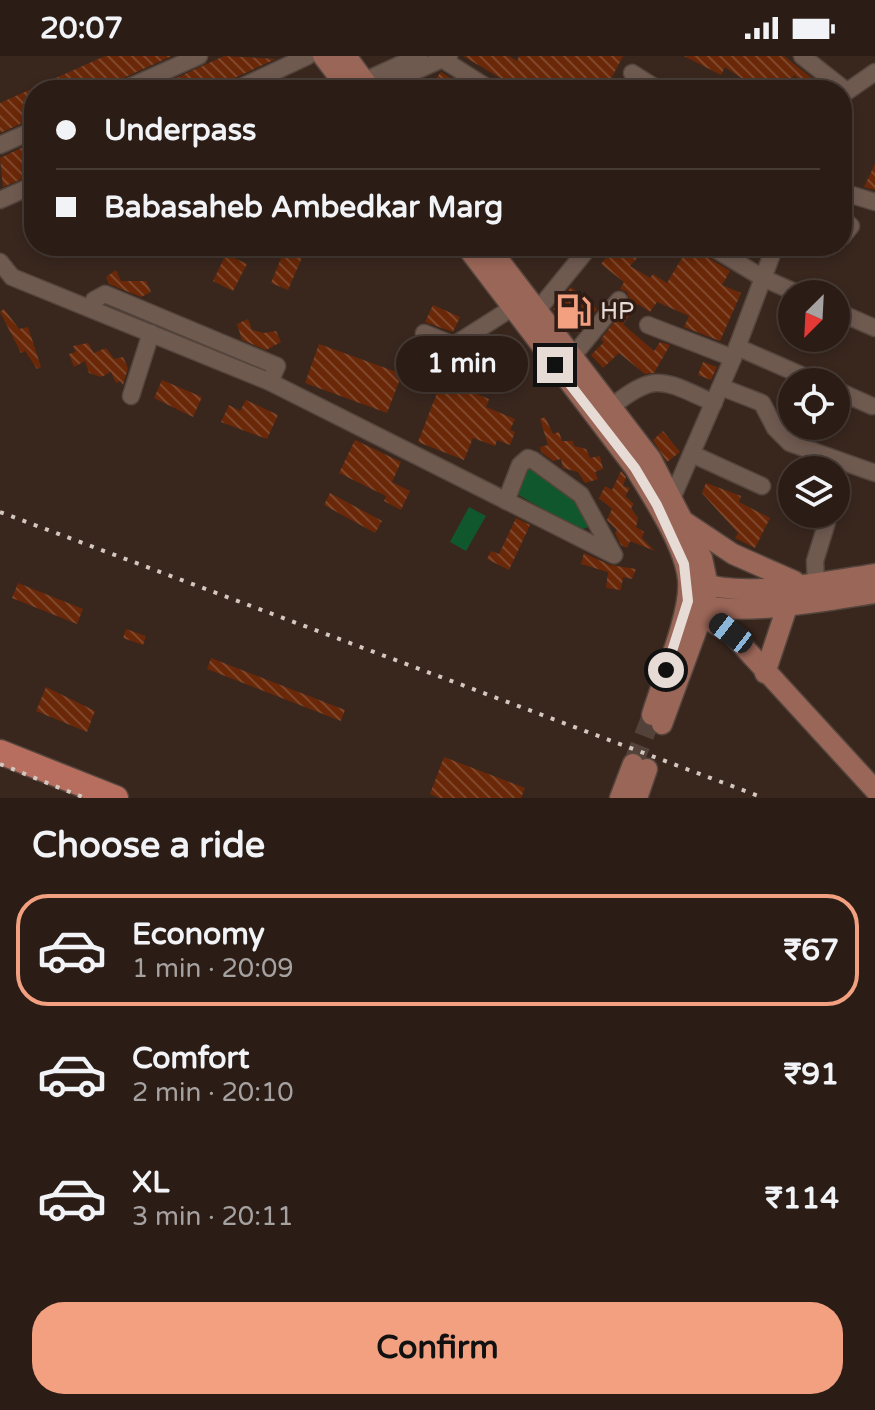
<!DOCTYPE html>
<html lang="en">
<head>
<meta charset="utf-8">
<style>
  :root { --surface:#2b1d16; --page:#372a23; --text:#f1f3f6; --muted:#a6a2a1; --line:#473b35; --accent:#f2a080 }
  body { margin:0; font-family:"Varela Round",sans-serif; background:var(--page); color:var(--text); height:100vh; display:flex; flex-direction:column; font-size:30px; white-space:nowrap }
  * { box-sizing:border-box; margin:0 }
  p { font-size:26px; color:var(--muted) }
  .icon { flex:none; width:44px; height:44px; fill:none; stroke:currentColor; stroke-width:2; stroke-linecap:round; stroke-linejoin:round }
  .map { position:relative; height:742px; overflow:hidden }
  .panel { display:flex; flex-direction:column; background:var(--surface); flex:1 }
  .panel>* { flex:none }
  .hud { position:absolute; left:24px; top:24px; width:828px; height:176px; border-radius:32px; box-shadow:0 4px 12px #0003,0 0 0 2px var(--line); display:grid; align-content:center; height:176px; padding:0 32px; background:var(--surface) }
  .needle { width:52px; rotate:204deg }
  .tools { position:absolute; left:778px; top:224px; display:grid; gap:16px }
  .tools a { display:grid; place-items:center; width:72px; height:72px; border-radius:50%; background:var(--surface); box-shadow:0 4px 12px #0003,0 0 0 2px var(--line); font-size:40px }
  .end { position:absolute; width:36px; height:36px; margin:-18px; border:10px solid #e7dbd5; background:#111; box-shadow:0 0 0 4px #111 }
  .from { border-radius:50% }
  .bubble { position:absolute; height:56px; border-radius:28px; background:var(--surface); box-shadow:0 4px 12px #0003,0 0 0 2px var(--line); font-size:26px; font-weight:800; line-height:56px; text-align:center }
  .car { position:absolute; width:24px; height:48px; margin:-24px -12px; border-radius:10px; box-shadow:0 0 6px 2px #0007; background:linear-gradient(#222 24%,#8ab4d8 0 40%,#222 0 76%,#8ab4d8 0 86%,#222 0) }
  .hud b { display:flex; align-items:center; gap:28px; height:76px; font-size:30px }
  .hud b+b { border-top:2px solid var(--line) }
  .hud i { width:20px; height:20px; background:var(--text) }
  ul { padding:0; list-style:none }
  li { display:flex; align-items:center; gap:24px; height:112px; margin:0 16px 12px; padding:0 16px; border:4px solid transparent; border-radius:32px }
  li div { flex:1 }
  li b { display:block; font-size:30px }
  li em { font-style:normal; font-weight:800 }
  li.current { border-color:var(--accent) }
  li>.icon { width:72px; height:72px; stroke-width:1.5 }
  h2 { padding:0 32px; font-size:36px; line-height:96px }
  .cta { display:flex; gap:16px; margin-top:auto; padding:16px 32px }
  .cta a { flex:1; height:92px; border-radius:32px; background:var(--accent); color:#111; font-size:32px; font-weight:800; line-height:92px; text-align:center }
  .status { display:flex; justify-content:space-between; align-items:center; height:56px; padding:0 40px; background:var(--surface); direction:ltr }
  .status svg { height:22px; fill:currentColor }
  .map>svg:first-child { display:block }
  .grass { fill:#11572e }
  .building { fill:url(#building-back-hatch) }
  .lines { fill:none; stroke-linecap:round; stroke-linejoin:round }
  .major-tunnel { stroke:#534239; stroke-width:20; stroke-dasharray:20 10; stroke-linecap:butt }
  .minor-casing { stroke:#54453d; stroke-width:19 }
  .major-casing { stroke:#54453d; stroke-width:23 }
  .highway-casing { stroke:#54453d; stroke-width:27 }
  .minor { stroke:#6f5a50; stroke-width:16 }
  .major { stroke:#9a6658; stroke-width:20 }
  .highway { stroke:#b76e5e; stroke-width:24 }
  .rail { stroke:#d3c7c0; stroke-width:4; stroke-dasharray:4 8; stroke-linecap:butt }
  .route { stroke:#e7dbd5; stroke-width:10 }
  .labels { text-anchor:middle; stroke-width:7; stroke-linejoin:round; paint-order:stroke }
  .poi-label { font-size:24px; fill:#e7dbd5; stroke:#2f1d15; text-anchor:start }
</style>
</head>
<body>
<div class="status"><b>20:07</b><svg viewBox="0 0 49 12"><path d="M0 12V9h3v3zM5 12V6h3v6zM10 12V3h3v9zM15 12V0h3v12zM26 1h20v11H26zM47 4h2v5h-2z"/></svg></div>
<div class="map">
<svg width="875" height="742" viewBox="0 0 875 742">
  <defs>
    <pattern id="building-back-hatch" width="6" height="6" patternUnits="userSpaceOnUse" patternTransform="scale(2)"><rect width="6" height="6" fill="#6a2808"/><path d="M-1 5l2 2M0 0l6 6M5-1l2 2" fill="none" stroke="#7f472b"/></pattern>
  </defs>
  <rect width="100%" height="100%" fill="#39271e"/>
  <!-- grass -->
  <g class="grass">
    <path d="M527,411C551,426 581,443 589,471L579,474L517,438Z"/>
    <path d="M469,451L486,460L466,495L450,486Z"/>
  </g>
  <!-- building -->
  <g class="building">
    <path d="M105,0H172L97,34H34V62L0,77V47Z"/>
    <path d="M224,0L276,3L230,24L224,34H150Z"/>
    <path d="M463,0H509L517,5L519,0H623L611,23L629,34H571L562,28L558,34H521Z"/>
    <path d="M684,0H784L827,34H813L794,19L791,24L787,21L778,34H759L725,11L721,19Z"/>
    <path d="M441,16L470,34H427Z"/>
    <path d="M34,86V118L3,131L0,102Z"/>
    <path d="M875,108V134L864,131Z"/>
    <path d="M286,190H307L288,234L271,227Z"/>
    <path d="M626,190H634L642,197L630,210L650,222L653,218L667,227L689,190H699L704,199L730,215L722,229L741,237L720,285L684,271L689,260L657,246L650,256L638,248L623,268L654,295L660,286L670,289L654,317L645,318L619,297L603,312L591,299L604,286L601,283L630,245L627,236L620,233L624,226L601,208L612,194L618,198Z"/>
    <path d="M226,198L247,208L233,235L213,225Z"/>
    <path d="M116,214L121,225H146L151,236L141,241L109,228L106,221Z"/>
    <path d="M571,231L597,253L578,277L553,253Z"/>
    <path d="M433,249L460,261L453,276L425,266Z"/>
    <path d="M4,253L19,273L28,271L41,311L37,313L25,295L21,297L0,256Z"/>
    <path d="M248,263L252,274L264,277L276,275L281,286L266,294L242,284L237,268Z"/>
    <path d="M416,284L450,299H459L452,315L410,298Z"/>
    <path d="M88,287L94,297L106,292L114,303L123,301L128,312L123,329L120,325L116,327L111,316L101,321L89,317L85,305L74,311L69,298L76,296L73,290Z"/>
    <path d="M319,288L402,318L387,357L305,327Z"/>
    <path d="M703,306L717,311L711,324L698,319Z"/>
    <path d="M162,324L202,341L193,361L154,342Z"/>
    <path d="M442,324L489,343L486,351L515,363L510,374L515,376L510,389L497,384L495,390L473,382L464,404L418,386Z"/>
    <path d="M246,344L278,359L267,383L221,366L229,349L240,355Z"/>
    <path d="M545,361L553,378L559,376L562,385H573L574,390L586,393L590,402L600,400L603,413L595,416L598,423L585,427L578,416L563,412L561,403L553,405L541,396L540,391L548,389L540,363Z"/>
    <path d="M663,375L680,396L667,406L653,384Z"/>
    <path d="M355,384L401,406L392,426L410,435L401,454L384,445L386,440L339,417Z"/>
    <path d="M621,415L626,421L623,430L630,432L625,440L634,448L631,452L638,462L636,471L644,476L642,482L655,495L630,485L627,492L621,489L615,477L617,474L607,464L612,453L599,442L605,430L612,434Z"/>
    <path d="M706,427L741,440L739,446L770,462L755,492L735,482L738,477L702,437Z"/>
    <path d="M330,437L382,465L375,477L324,449Z"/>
    <path d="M516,462L530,469L509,514L487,503L491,495L499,498Z"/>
    <path d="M584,497L610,509L636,513L632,523L623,521L621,534L606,532L608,516L581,508Z"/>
    <path d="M18,527L83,553L77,568L12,542Z"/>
    <path d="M126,573L146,580L143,589L123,582Z"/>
    <path d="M211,602L345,654L341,665L207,613Z"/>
    <path d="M46,631L95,655L87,676L36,655Z"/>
    <path d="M444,701L525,732L521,742H439L430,738Z"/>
  </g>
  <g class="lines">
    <!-- major-tunnel -->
    <path class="major-tunnel" d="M633,708L651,662"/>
    <defs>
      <g id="minor">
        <path d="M802,0L845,34"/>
        <path d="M442,3L491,34"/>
        <path d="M632,17L659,34"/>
        <path d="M364,25L419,0"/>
        <path d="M123,34L199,0"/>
        <path d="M235,34L308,0"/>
        <path d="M373,34L449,0"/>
        <path d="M842,39L875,16"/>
        <path d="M0,89L34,74"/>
        <path d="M842,136L875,146"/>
        <path d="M0,144L34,129"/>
        <path d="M842,162L851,170L842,181"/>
        <path d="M387,190H397"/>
        <path d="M710,190L763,222L799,238"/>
        <path d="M0,206L12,221L270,326L614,499"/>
        <path d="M91,253L94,244L105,238L277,310L270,326"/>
        <path d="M537,255L590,190"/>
        <path d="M836,255L875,272"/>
        <path d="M648,269L733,302"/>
        <path d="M424,277L454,289L512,252"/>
        <path d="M737,291L817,326"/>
        <path d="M572,301L619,244"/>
        <path d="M721,331L762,347L775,372L790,387L875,417"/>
        <path d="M836,334L872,350"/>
        <path d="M131,340L151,277"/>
        <path d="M610,352C656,314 664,325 714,347"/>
        <path d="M692,398L762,430"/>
        <path d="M673,440L733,302L775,190"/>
        <path d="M506,445L520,409L528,402L533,404L581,439L614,499"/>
        <path d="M816,527L815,505L827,466"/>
      </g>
      <g id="major">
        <path d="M323,0L349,34"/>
        <path d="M346,0L371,34"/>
        <path d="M466,190L635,412C653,442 684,488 688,523C692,555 662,625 652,659"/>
        <path d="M488,190L651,403L702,502L708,530L702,559L662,668"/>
        <path d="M685,466L733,498L794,525"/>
        <path d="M697,526C745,543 825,526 875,518"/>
        <path d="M695,547C737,562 830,544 875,537"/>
        <path d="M690,554L731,577L875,734"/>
        <path d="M765,617L788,548"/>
        <path d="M620,742L633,708"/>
        <path d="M637,742L647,713"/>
      </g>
      <path id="highway" d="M0,696L116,742"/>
    </defs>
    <!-- minor casing -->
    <use href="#minor" class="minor-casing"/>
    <!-- major casing -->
    <use href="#major" class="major-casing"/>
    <!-- highway casing -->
    <use href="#highway" class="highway-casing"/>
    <!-- minor -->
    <use href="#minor" class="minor"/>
    <!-- major -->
    <use href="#major" class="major"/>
    <!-- highway -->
    <use href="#highway" class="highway"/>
    <!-- rail -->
    <g class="rail">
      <path d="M0,456L764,742"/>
      <path d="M0,708L85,742"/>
    </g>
  </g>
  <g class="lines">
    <!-- route -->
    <path class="route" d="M555,309L635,412L657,449L684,508L688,545L666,614"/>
  </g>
  <!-- icons -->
  <defs>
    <symbol id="fuel-bare" viewBox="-9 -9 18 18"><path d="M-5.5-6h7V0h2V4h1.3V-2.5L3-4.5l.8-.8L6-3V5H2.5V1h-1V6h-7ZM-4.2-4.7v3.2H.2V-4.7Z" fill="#f2a080" stroke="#2f1d15" stroke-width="2.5" paint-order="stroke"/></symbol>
  </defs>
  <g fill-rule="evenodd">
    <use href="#fuel-bare" x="548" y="230" width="51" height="51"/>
  </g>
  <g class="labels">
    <!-- poi labels -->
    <g class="poi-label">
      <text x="600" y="263">HP</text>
    </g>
  </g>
</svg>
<div class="tools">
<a><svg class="needle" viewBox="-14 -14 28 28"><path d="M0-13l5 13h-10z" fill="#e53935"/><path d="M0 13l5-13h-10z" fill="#a6a2a1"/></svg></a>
<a><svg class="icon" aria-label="locate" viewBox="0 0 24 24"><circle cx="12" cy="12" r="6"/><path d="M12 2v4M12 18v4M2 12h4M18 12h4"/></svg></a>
<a><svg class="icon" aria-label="layers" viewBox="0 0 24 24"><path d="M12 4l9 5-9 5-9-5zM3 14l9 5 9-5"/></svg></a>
</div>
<i class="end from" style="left:666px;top:614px"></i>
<i class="end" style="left:555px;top:309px"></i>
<div class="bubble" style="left:396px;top:280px;width:132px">1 min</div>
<i class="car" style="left:731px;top:577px;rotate:308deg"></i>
<div class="hud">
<b><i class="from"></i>Underpass</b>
<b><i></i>Babasaheb Ambedkar Marg</b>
</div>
</div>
<section class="panel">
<h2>Choose a ride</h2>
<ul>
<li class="current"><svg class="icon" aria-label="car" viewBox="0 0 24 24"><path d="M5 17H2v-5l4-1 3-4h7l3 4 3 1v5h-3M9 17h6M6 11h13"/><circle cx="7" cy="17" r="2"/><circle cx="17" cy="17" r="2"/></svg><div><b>Economy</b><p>1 min · 20:09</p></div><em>₹67</em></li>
<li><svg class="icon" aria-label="car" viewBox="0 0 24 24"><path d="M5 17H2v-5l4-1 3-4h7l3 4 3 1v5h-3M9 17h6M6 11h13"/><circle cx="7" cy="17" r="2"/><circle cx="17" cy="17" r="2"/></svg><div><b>Comfort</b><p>2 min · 20:10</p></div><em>₹91</em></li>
<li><svg class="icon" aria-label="car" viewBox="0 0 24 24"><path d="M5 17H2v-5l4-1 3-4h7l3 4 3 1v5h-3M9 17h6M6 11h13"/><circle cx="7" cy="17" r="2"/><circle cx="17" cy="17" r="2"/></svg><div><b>XL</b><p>3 min · 20:11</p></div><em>₹114</em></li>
</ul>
<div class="cta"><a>Confirm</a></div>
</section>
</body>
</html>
